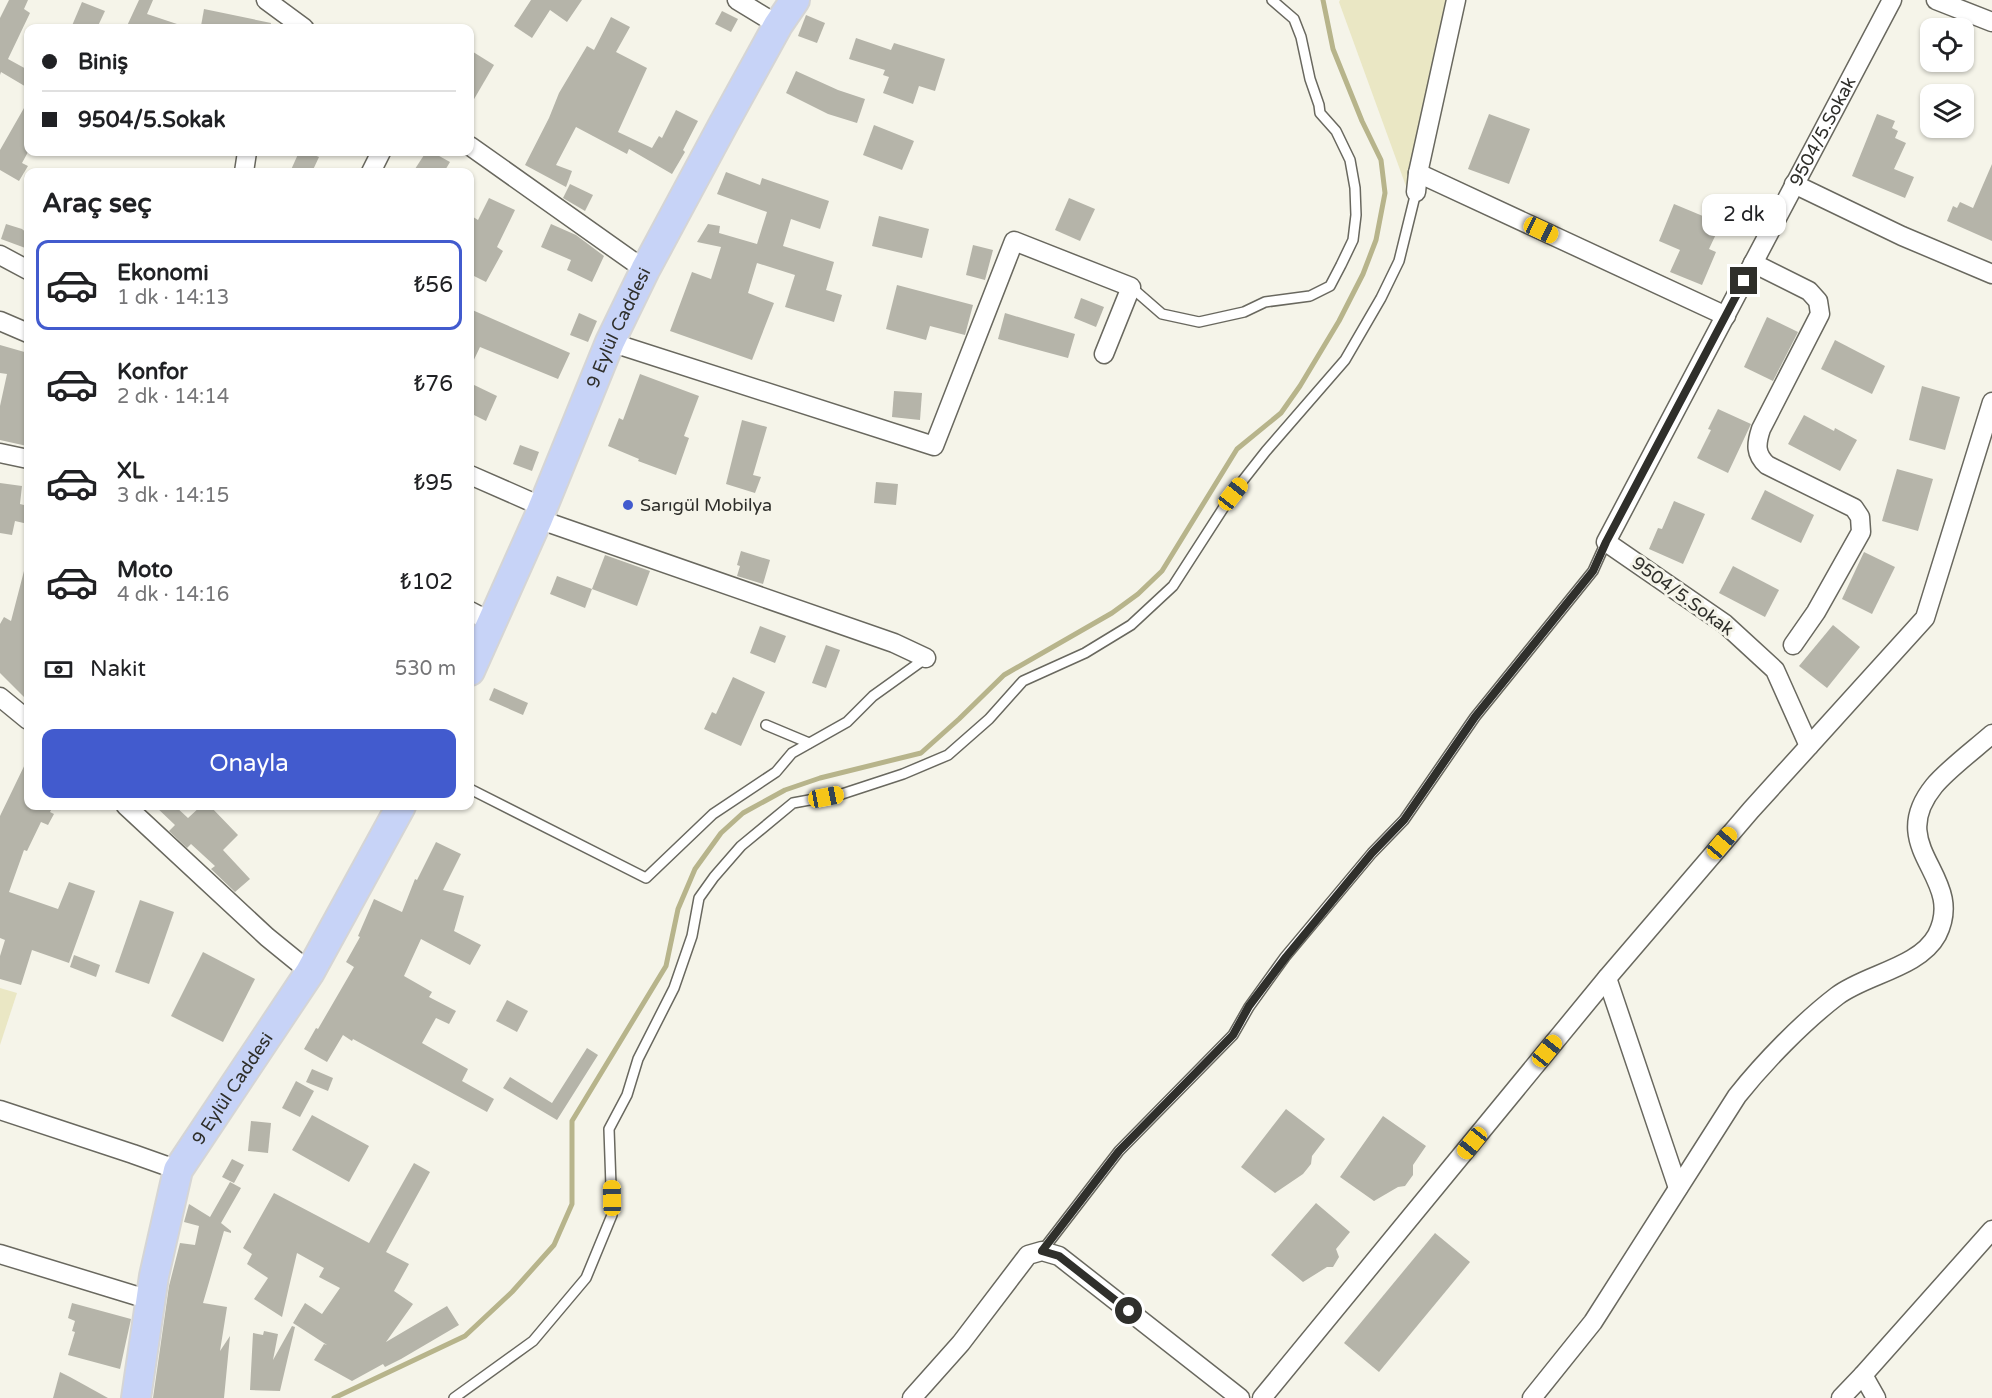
<!DOCTYPE html>
<html lang="tr">
<head>
<meta charset="utf-8">
<style>
  :root { --surface:#fff; --page:#f6f6f6; --text:#202124; --muted:#757577; --line:#e0e0e0; --accent:#425bce }
  body { margin:0; font-family:"Varela Round",sans-serif; background:var(--page); color:var(--text); height:100vh; display:flex; flex-direction:column; font-size:22px; white-space:nowrap }
  * { box-sizing:border-box; margin:0 }
  p { font-size:20px; color:var(--muted) }
  .icon { flex:none; width:33px; height:33px; fill:none; stroke:currentColor; stroke-width:2; stroke-linecap:round; stroke-linejoin:round }
  .map { position:relative; flex:1; overflow:hidden }
  .sheet { position:absolute; left:24px; top:168px; width:450px; height:642px; display:flex; flex-direction:column; background:var(--surface); border-radius:12px; box-shadow:0 2px 4px #0004 }
  .sheet>* { flex:none }
  .guide { position:absolute; left:24px; top:24px; width:450px; height:132px; border-radius:12px; box-shadow:0 2px 4px #0004; display:grid; align-content:center; height:132px; padding:0 18px; background:var(--surface) }
  .tools { position:absolute; left:1920px; top:18px; display:grid; gap:12px }
  .tools a { display:grid; place-items:center; width:54px; height:54px; border-radius:12px; background:var(--surface); box-shadow:0 2px 4px #0004; font-size:30px }
  .end { position:absolute; width:27px; height:27px; margin:-14px; border:8px solid #2f2f2b; background:#fff; box-shadow:0 0 0 3px #fff }
  .from { border-radius:50% }
  .bubble { position:absolute; height:42px; border-radius:12px; background:var(--surface); box-shadow:0 2px 4px #0004; font-size:20px; font-weight:600; line-height:42px; text-align:center }
  .car { position:absolute; width:18px; height:36px; margin:-18px -9px; border-radius:8px; box-shadow:0 0 4px 2px #0007; background:linear-gradient(#f5c518 24%,#345 0 40%,#f5c518 0 76%,#345 0 86%,#f5c518 0) }
  .guide b { display:flex; align-items:center; gap:21px; height:57px; font-size:22px }
  .guide b+b { border-top:2px solid var(--line) }
  .guide i { width:15px; height:15px; background:var(--text) }
  ul { padding:0; list-style:none }
  li { display:flex; align-items:center; gap:18px; height:90px; margin:0 12px 9px; padding:0 6px; border:3px solid transparent; border-radius:12px }
  li div { flex:1 }
  li b { display:block; font-size:22px }
  li em { font-style:normal; font-weight:600 }
  li.active { border-color:var(--accent) }
  li>.icon { width:54px; height:54px; stroke-width:1.5 }
  h2 { padding:0 18px; font-size:27px; line-height:72px }
  .pay { display:flex; align-items:center; gap:15px; height:66px; padding:0 18px; font-size:22px }
  .pay p { margin-inline-start:auto }
  .cta { display:flex; gap:12px; margin-top:auto; padding:12px 18px }
  .cta a { flex:1; height:69px; border-radius:12px; background:var(--accent); color:#fff; font-size:24px; font-weight:600; line-height:69px; text-align:center }
  .map>svg:first-child { display:block }
  .green { fill:#eae7c4 }
  .lines { fill:none; stroke-linecap:round; stroke-linejoin:round }
  .stream { stroke:#b7b48b; stroke-width:5 }
  .building { fill:#b5b4a9 }
  .lane-casing { stroke:#69685f; stroke-width:12 }
  .street-casing { stroke:#69685f; stroke-width:21 }
  .primary-casing { stroke:#d5d5d5; stroke-width:32 }
  .lane { stroke:#fff; stroke-width:9 }
  .street { stroke:#fff; stroke-width:18 }
  .primary { stroke:#c7d3f7; stroke-width:28 }
  .route { stroke:#2f2f2b; stroke-width:8 }
  .poi-dot { fill:#425bce; stroke:#f5f4e9; stroke-width:2 }
  .labels { text-anchor:middle; stroke-width:6; stroke-linejoin:round; paint-order:stroke }
  .street-label { font-size:18px; fill:#2f2f2b; stroke:#f5f4e9 }
  .poi-label { font-size:18px; fill:#2f2f2b; stroke:#f5f4e9; text-anchor:start }
</style>
</head>
<body>
<div class="map">
<svg width="1992" height="1398" viewBox="0 0 1992 1398">
  <rect width="100%" height="100%" fill="#f5f4e9"/>
  <!-- green -->
  <g class="green">
    <path d="M1340,0H1446L1407,189L1339,2Z"/>
    <path d="M0,988L17,993L0,1045Z"/>
  </g>
  <g class="lines">
    <!-- stream -->
    <path class="stream" d="M334,1398L465,1336L512,1292L554,1245L572,1204V1121L666,966L678,909L695,869L721,833L743,813L785,790L820,778L921,753L959,719L1004,675L1112,613L1138,594L1162,571L1237,449L1281,413L1300,386L1339,321L1363,274L1376,240L1385,193L1381,160L1362,121L1333,49L1323,0"/>
  </g>
  <!-- building -->
  <g class="building">
    <path d="M9,0H28L24,9L30,13L8,59L28,70V88L1,72L0,75V18Z"/>
    <path d="M139,0H153L147,14L183,26L182,28H126Z"/>
    <path d="M531,0H582L567,22L550,10L532,38L514,26Z"/>
    <path d="M82,2L105,11L97,28H71Z"/>
    <path d="M204,9L271,23L270,28H219L201,26Z"/>
    <path d="M722,11L738,19L731,32L715,24Z"/>
    <path d="M806,15L825,23L817,43L798,36Z"/>
    <path d="M611,17L630,27L616,52L647,68L618,132L652,148L659,136L662,138L676,110L698,121L683,150L685,152L672,174L629,149L627,154L576,127L556,165L572,171L566,187L525,165L549,118L559,93L587,46L594,50Z"/>
    <path d="M856,38L891,50L894,43L945,59L935,91L919,86L913,104L883,93L889,77L883,75L885,70L849,59Z"/>
    <path d="M470,50L494,65L470,106Z"/>
    <path d="M796,71L838,90L865,99L857,123L828,114L786,93Z"/>
    <path d="M28,101V152L22,163L28,166L19,181L0,170V150Z"/>
    <path d="M1489,114L1530,129L1509,184L1468,169Z"/>
    <path d="M1877,114L1895,121L1892,128L1898,131L1895,138L1906,143L1894,169L1914,177L1905,198L1852,176Z"/>
    <path d="M874,125L914,141L902,170L863,155Z"/>
    <path d="M299,152H307L319,157L312,172H290Z"/>
    <path d="M426,152H432L450,162L444,172H413Z"/>
    <path d="M1992,164V241L1947,221L1953,206L1957,208L1960,202L1973,208Z"/>
    <path d="M726,172L760,185L762,178L829,201L820,229L791,219L783,246L834,262L826,290L842,295L834,322L785,307L795,275L757,263L748,293L774,303L752,360L670,331L692,272L711,279L721,247L697,242L708,224L720,226L719,233L757,244L767,212L717,194Z"/>
    <path d="M570,184L593,195L585,211L563,198Z"/>
    <path d="M489,198L515,210L497,247L503,251L486,282L470,274V215L478,220Z"/>
    <path d="M1069,198L1095,209L1080,241L1055,230Z"/>
    <path d="M1674,204L1710,219L1707,228L1717,232L1709,249L1716,252L1702,285L1670,272L1680,250L1659,241Z"/>
    <path d="M879,216L929,229L922,258L872,246Z"/>
    <path d="M6,224L22,229L28,234V249L1,239Z"/>
    <path d="M551,224L576,235L604,256L592,282L567,270L571,260L541,247Z"/>
    <path d="M973,245L993,250L985,280L966,275Z"/>
    <path d="M897,285L973,305L965,335L930,326L926,340L886,329Z"/>
    <path d="M1081,298L1104,307L1096,327L1074,318Z"/>
    <path d="M470,309L570,353L558,379L480,347L470,368Z"/>
    <path d="M579,313L597,321L588,342L570,335Z"/>
    <path d="M1005,313L1075,334L1068,358L998,339Z"/>
    <path d="M1767,317L1798,332L1773,381L1744,367Z"/>
    <path d="M1835,340L1885,366L1872,394L1821,369Z"/>
    <path d="M0,345L28,353V437L27,446L0,440V406L7,374L0,373Z"/>
    <path d="M640,374L699,396L684,436L689,438L676,475L638,461L639,459L608,446L619,418L623,420Z"/>
    <path d="M470,383L497,396L486,421L470,413Z"/>
    <path d="M1922,386L1960,397L1945,450L1909,440Z"/>
    <path d="M894,391L922,393L920,420L892,417Z"/>
    <path d="M1718,409L1751,424L1728,473L1697,458L1711,430L1708,429Z"/>
    <path d="M1804,415L1834,431L1835,428L1857,440L1840,471L1788,444Z"/>
    <path d="M742,420L767,427L753,475L761,477L755,493L726,484Z"/>
    <path d="M520,445L539,452L532,471L513,464Z"/>
    <path d="M1897,469L1933,479L1918,531L1882,521Z"/>
    <path d="M876,482L898,484L896,505L874,503Z"/>
    <path d="M0,483L22,486L20,504L28,506V524L15,521L12,535L0,533Z"/>
    <path d="M1765,490L1814,515L1801,543L1751,519Z"/>
    <path d="M1674,501L1705,514L1683,564L1649,549L1658,528L1662,529Z"/>
    <path d="M741,551L770,560L763,584L737,576L740,566L737,565Z"/>
    <path d="M1864,552L1895,567L1872,614L1842,599Z"/>
    <path d="M605,555L650,571L637,606L592,589Z"/>
    <path d="M1733,566L1779,590L1765,617L1719,593Z"/>
    <path d="M24,571H28V701L0,673V624L4,617L11,621Z"/>
    <path d="M557,576L592,589L585,608L550,594Z"/>
    <path d="M1833,625L1860,647L1827,688L1799,666Z"/>
    <path d="M760,626L786,636L775,663L750,653Z"/>
    <path d="M826,645L840,650L826,688L812,683Z"/>
    <path d="M733,677L765,692L741,746L704,729L712,712L716,714Z"/>
    <path d="M494,688L528,703L523,715L489,700Z"/>
    <path d="M28,758V806H53L50,812L54,814L48,825L41,822L27,851L24,850L9,892L58,909L69,882L95,891L69,963L32,950L21,985L0,979V956L5,940L0,938V816Z"/>
    <path d="M155,806H175L188,818L201,806H210L238,835L223,850L250,879L235,892L211,869L215,866L191,844L187,848L169,831L175,825Z"/>
    <path d="M436,842L461,854L443,890L464,896L454,931L481,945L470,965L421,939L404,976L432,992L429,997L456,1011L449,1024L436,1018L422,1043L468,1069L462,1081L494,1099L487,1112L353,1039L352,1041L343,1035L327,1062L304,1049L316,1028L318,1029L354,967L346,962L360,937L358,936L374,899L402,912L415,879L417,880Z"/>
    <path d="M140,900L174,912L149,984L115,972Z"/>
    <path d="M203,952L255,979L223,1042L171,1016Z"/>
    <path d="M74,955L100,965L96,977L70,967Z"/>
    <path d="M507,1000L528,1011L517,1032L496,1021Z"/>
    <path d="M587,1048L598,1055L557,1120L503,1088L510,1077L552,1103Z"/>
    <path d="M312,1069L333,1078L328,1091L306,1082Z"/>
    <path d="M296,1081L314,1091L300,1117L282,1108Z"/>
    <path d="M1286,1109L1325,1139L1312,1156L1311,1164L1303,1174L1275,1193L1241,1167Z"/>
    <path d="M312,1115L369,1146L349,1182L292,1150Z"/>
    <path d="M1383,1116L1426,1146L1413,1165V1175L1405,1186L1398,1187L1374,1201L1340,1177Z"/>
    <path d="M251,1121L271,1123L268,1153L248,1151Z"/>
    <path d="M232,1159L244,1165L234,1183L222,1177Z"/>
    <path d="M414,1163L430,1172L386,1252L409,1264L394,1291L413,1304L386,1342L447,1306L459,1325L401,1359L385,1367L383,1364L352,1381L314,1360L324,1344L327,1345L293,1323L305,1303L322,1314L340,1288L319,1277L324,1268L297,1253L282,1317L254,1299L268,1278L247,1264L252,1254L243,1248L274,1193L369,1243Z"/>
    <path d="M230,1182L241,1188L221,1223L231,1231V1233L224,1231L203,1303L227,1307L220,1351L230,1336L224,1398H153L169,1286L180,1243L195,1245L199,1226L184,1222L189,1204L210,1217Z"/>
    <path d="M1316,1203L1350,1232L1336,1249L1339,1257L1333,1267H1327L1303,1282L1271,1255Z"/>
    <path d="M1435,1233L1470,1262L1379,1372L1344,1343Z"/>
    <path d="M72,1303L131,1319L120,1369L68,1355L75,1332L72,1331L75,1321L68,1318Z"/>
    <path d="M292,1326L295,1327L280,1391L250,1390L253,1333L263,1335L264,1331L278,1334L273,1360Z"/>
    <path d="M60,1372L70,1377L108,1398H53Z"/>
  </g>
  <g class="lines">
    <defs>
      <g id="lane">
        <path d="M1131,287L1162,314L1199,322L1244,312L1265,302L1310,296L1330,286L1341,265L1353,240L1356,215L1355,188L1350,160L1336,131L1320,113L1319,105L1310,79L1301,37L1294,19L1272,0"/>
        <path d="M766,725L809,743"/>
        <path d="M470,789L646,878L713,814L776,772L792,753L847,722L873,696L926,658"/>
        <path d="M1042,1251L1119,1151L1233,1035L1249,1007L1285,957L1372,853L1404,820L1475,717L1593,571L1606,542"/>
        <path d="M454,1398L533,1341L586,1278L612,1215L609,1129L627,1095L638,1059L674,988L692,936L699,898L714,877L741,846L793,803L842,794L903,774L948,755L989,719L1023,681L1085,653L1131,625L1173,586L1233,493L1266,451L1345,360L1381,298L1399,261L1416,192"/>
      </g>
      <g id="street">
        <path d="M266,0L304,28"/>
        <path d="M737,0L778,25"/>
        <path d="M1936,0L1992,22"/>
        <path d="M470,146L645,270"/>
        <path d="M244,172L247,152"/>
        <path d="M371,172L381,152"/>
        <path d="M1418,173L1726,316"/>
        <path d="M1794,184L1902,236L1992,274"/>
        <path d="M1416,192L1418,173L1456,0"/>
        <path d="M0,255L28,270"/>
        <path d="M1753,263L1809,291L1818,301L1820,314L1761,429C1756,444 1755,454 1767,465L1854,508L1860,517L1861,532L1816,612L1793,645"/>
        <path d="M0,321L28,333"/>
        <path d="M610,342L934,446L1014,241L1131,287L1104,354"/>
        <path d="M0,453L28,459"/>
        <path d="M470,475L543,507"/>
        <path d="M538,519L894,643L926,658"/>
        <path d="M470,611L493,623"/>
        <path d="M0,697L28,720"/>
        <path id="s1" d="M1809,746L1775,670L1725,624L1606,542L1892,0"/>
        <path d="M126,806L267,937L310,972"/>
        <path d="M1607,978L1678,1188"/>
        <path d="M0,1110L133,1154L178,1170"/>
        <path d="M0,1254L150,1300"/>
        <path d="M1863,1375L1876,1398"/>
        <path d="M912,1398L961,1343L1028,1255L1042,1251L1059,1256L1240,1398"/>
        <path d="M1262,1398L1607,978L1751,810L1925,618L1992,402"/>
        <path d="M1532,1398L1593,1322L1737,1096C1764,1062 1803,1022 1837,996C1866,974 1919,968 1937,935C1967,876 1883,849 1934,786C1947,770 1975,749 1992,734"/>
        <path d="M1841,1398L1863,1375L1992,1230"/>
      </g>
      <g id="primary">
        <path id="s2" d="M470,671L538,519L610,342L645,270L724,123L778,25L795,0"/>
        <path id="s3" d="M136,1398L154,1276L178,1170L310,972L401,806"/>
      </g>
    </defs>
    <!-- lane casing -->
    <use href="#lane" class="lane-casing"/>
    <!-- street casing -->
    <use href="#street" class="street-casing"/>
    <!-- primary casing -->
    <use href="#primary" class="primary-casing"/>
    <!-- lane -->
    <use href="#lane" class="lane"/>
    <!-- street -->
    <use href="#street" class="street"/>
    <!-- primary -->
    <use href="#primary" class="primary"/>
  </g>
  <g class="lines">
    <!-- route -->
    <path class="route" d="M1129,1311L1059,1256L1042,1251L1119,1151L1233,1035L1249,1006L1286,957L1372,853L1404,820L1475,717L1593,571L1606,542L1744,281"/>
  </g>
  <!-- markers -->
  <circle class="poi-dot" cx="628" cy="505" r="6"/>
  <g class="labels">
    <!-- street labels -->
    <g class="street-label">
      <text dy="6" stroke="none"><textPath href="#s1" startOffset="760">9504/5.Sokak</textPath></text>
      <text dy="6" stroke="none"><textPath href="#s2" startOffset="374">9 Eylül Caddesi</textPath></text>
      <text transform="translate(1683 596) rotate(36)" y="6">9504/5.Sokak</text>
      <text dy="6" stroke="none"><textPath href="#s3" startOffset="330">9 Eylül Caddesi</textPath></text>
    </g>
    <!-- poi labels -->
    <g class="poi-label">
      <text x="640" y="511">Sarıgül Mobilya</text>
    </g>
  </g>
</svg>
<div class="tools">
<a><svg class="icon" aria-label="locate" viewBox="0 0 24 24"><circle cx="12" cy="12" r="6"/><path d="M12 2v4M12 18v4M2 12h4M18 12h4"/></svg></a>
<a><svg class="icon" aria-label="layers" viewBox="0 0 24 24"><path d="M12 4l9 5-9 5-9-5zM3 14l9 5 9-5"/></svg></a>
</div>
<i class="end from" style="left:1129px;top:1311px"></i>
<i class="end" style="left:1744px;top:281px"></i>
<div class="bubble" style="left:1702px;top:194px;width:84px">2 dk</div>
<i class="car" style="left:1541px;top:230px;rotate:115deg"></i>
<i class="car" style="left:1233px;top:494px;rotate:38deg"></i>
<i class="car" style="left:826px;top:797px;rotate:79deg"></i>
<i class="car" style="left:1722px;top:843px;rotate:40deg"></i>
<i class="car" style="left:1547px;top:1051px;rotate:39deg"></i>
<i class="car" style="left:1472px;top:1143px;rotate:219deg"></i>
<i class="car" style="left:612px;top:1198px;rotate:359deg"></i>
<div class="guide">
<b><i class="from"></i>Biniş</b>
<b><i></i>9504/5.Sokak</b>
</div>
<section class="sheet">
<h2>Araç seç</h2>
<ul>
<li class="active"><svg class="icon" aria-label="car" viewBox="0 0 24 24"><path d="M5 17H2v-5l4-1 3-4h7l3 4 3 1v5h-3M9 17h6M6 11h13"/><circle cx="7" cy="17" r="2"/><circle cx="17" cy="17" r="2"/></svg><div><b>Ekonomi</b><p>1 dk · 14:13</p></div><em>₺56</em></li>
<li><svg class="icon" aria-label="car" viewBox="0 0 24 24"><path d="M5 17H2v-5l4-1 3-4h7l3 4 3 1v5h-3M9 17h6M6 11h13"/><circle cx="7" cy="17" r="2"/><circle cx="17" cy="17" r="2"/></svg><div><b>Konfor</b><p>2 dk · 14:14</p></div><em>₺76</em></li>
<li><svg class="icon" aria-label="car" viewBox="0 0 24 24"><path d="M5 17H2v-5l4-1 3-4h7l3 4 3 1v5h-3M9 17h6M6 11h13"/><circle cx="7" cy="17" r="2"/><circle cx="17" cy="17" r="2"/></svg><div><b>XL</b><p>3 dk · 14:15</p></div><em>₺95</em></li>
<li><svg class="icon" aria-label="car" viewBox="0 0 24 24"><path d="M5 17H2v-5l4-1 3-4h7l3 4 3 1v5h-3M9 17h6M6 11h13"/><circle cx="7" cy="17" r="2"/><circle cx="17" cy="17" r="2"/></svg><div><b>Moto</b><p>4 dk · 14:16</p></div><em>₺102</em></li>
</ul>
<div class="pay"><svg class="icon" aria-label="cash" viewBox="0 0 24 24"><path d="M3 7h18v10H3z"/><circle cx="12" cy="12" r="2"/></svg>Nakit<p>530 m</p></div>
<div class="cta"><a>Onayla</a></div>
</section>
</div>
</body>
</html>
